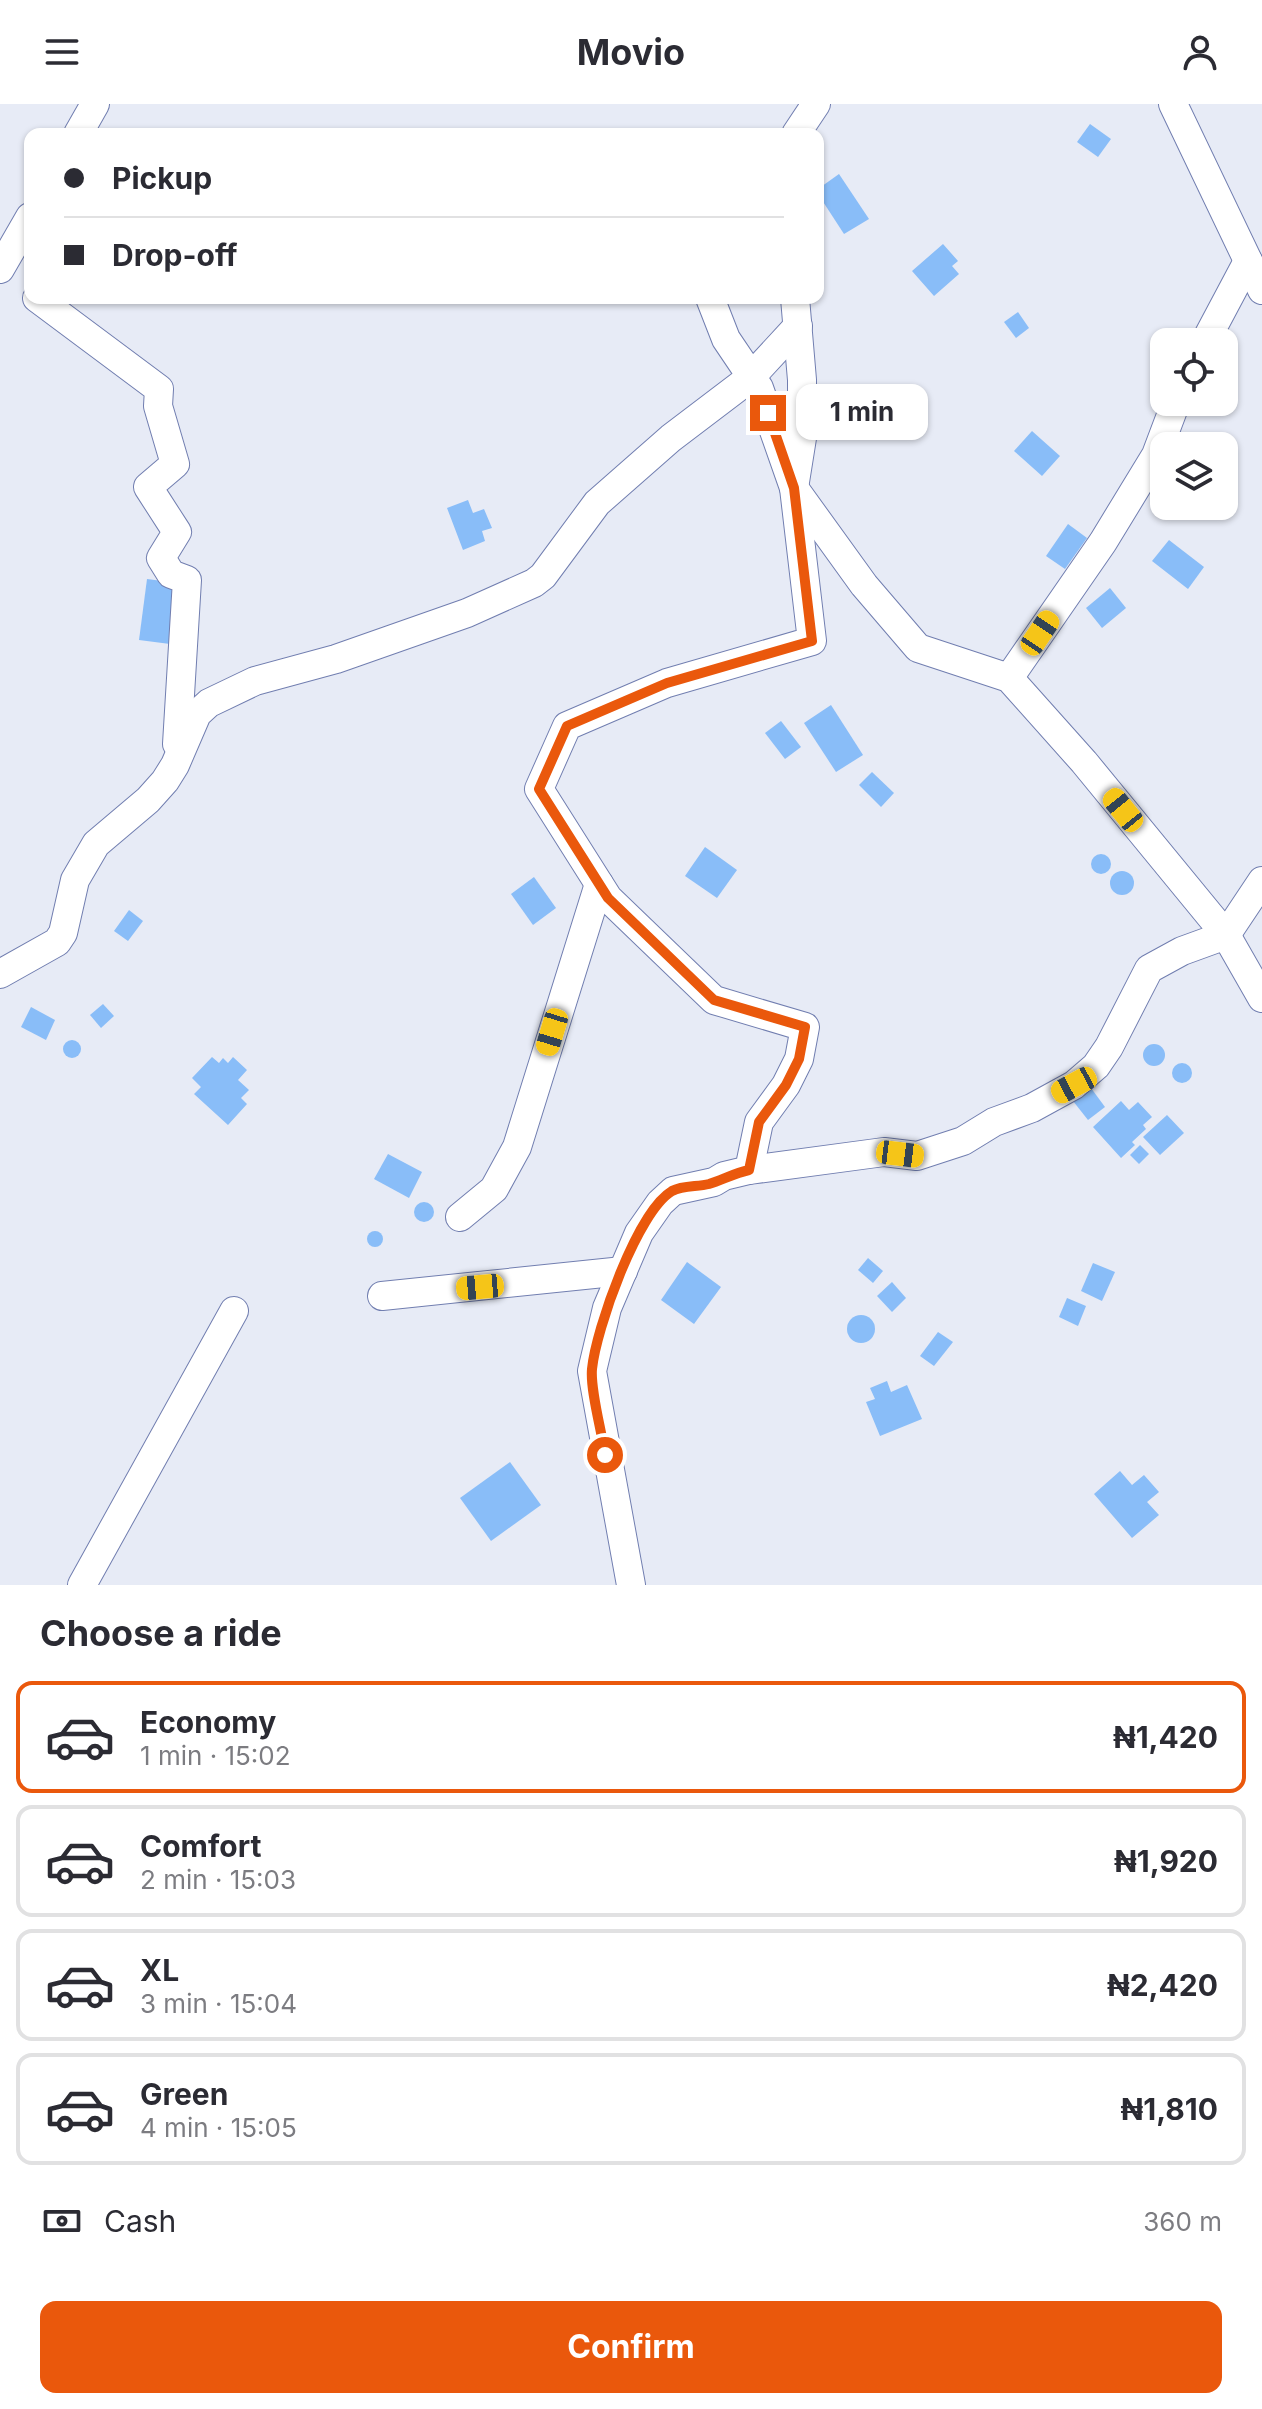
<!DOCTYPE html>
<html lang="en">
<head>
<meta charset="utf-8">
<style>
  :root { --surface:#fff; --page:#f7f7f7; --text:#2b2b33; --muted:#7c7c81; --line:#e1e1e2; --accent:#ea580c }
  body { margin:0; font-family:Inter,sans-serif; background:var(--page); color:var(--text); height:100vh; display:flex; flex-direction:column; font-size:30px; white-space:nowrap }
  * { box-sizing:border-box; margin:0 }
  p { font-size:26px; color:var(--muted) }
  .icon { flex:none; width:44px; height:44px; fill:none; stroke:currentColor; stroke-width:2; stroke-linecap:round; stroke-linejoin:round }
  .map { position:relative; height:1481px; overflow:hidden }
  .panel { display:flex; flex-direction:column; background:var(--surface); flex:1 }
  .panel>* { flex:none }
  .top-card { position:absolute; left:24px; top:24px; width:800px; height:176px; border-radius:16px; box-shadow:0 2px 6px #0004; display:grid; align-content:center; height:176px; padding:0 40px; background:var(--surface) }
  .tools { position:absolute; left:1150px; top:224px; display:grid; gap:16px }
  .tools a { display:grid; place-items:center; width:88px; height:88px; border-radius:16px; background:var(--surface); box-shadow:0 2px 6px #0004; font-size:40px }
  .end { position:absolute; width:36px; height:36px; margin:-18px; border:10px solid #ea580c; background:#fff; box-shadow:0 0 0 4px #fff }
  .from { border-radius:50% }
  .bubble { position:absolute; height:56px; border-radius:16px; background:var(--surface); box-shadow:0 2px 6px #0004; font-size:26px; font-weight:700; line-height:56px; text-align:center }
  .car { position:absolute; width:24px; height:48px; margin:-24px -12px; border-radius:10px; box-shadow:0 0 6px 2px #0007; background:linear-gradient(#f5c518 24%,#345 0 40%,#f5c518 0 76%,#345 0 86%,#f5c518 0) }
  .top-card b { display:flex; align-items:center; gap:28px; height:76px; font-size:30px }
  .top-card b+b { border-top:2px solid var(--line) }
  .top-card i { width:20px; height:20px; background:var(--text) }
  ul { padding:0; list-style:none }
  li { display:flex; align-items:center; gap:24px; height:112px; margin:0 16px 12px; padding:0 24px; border:4px solid var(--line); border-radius:16px }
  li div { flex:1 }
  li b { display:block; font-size:30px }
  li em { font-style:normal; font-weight:700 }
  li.current { border-color:var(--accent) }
  li>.icon { width:72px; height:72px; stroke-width:1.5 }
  h2 { padding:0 40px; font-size:36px; line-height:96px }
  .pay { display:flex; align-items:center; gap:20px; height:88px; padding:0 40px; font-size:30px }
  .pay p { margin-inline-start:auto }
  .primary-button { display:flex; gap:16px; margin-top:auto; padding:16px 40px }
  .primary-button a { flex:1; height:92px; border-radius:16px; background:var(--accent); color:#fff; font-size:32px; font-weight:700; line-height:92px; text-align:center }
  header { display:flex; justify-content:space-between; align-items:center; height:104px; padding:0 40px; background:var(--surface); font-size:36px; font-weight:700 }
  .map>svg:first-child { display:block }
  .building { fill:#89bdf8 }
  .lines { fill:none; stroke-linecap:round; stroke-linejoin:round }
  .minor-casing { stroke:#717eb0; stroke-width:30 }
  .minor { stroke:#fff; stroke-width:28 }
  .route { stroke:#ea580c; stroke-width:10 }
</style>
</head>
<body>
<header><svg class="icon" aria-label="menu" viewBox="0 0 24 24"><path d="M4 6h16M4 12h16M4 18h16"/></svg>Movio<svg class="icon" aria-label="person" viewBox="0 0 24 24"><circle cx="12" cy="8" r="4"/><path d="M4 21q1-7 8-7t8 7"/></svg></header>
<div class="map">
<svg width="1262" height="1481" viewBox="0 0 1262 1481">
  <rect width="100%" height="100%" fill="#e7ebf6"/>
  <!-- building -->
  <g class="building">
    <path d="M1090,20L1111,35L1098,53L1077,38Z"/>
    <path d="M839,70L869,115L844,130L818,90V85Z"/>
    <path d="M943,140L958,157L952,162L959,170L934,192L912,167Z"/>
    <path d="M1018,208L1029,224L1016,234L1004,218Z"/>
    <path d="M1032,327L1060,352L1042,372L1014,347Z"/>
    <path d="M468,396L473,409L484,405L492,424L482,427L485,437L463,446L447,404Z"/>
    <path d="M1068,420L1087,434L1065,465L1046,452Z"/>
    <path d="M1169,436L1204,463L1188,485L1152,457Z"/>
    <path d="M147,475L178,479L170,540L139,536Z"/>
    <path d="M1110,484L1126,504L1102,524L1086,504Z"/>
    <path d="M831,601L863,651L836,668L804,619Z"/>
    <path d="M781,617L801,643L785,655L765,629Z"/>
    <path d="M872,668L894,689L881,703L859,681Z"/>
    <path d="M705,743L737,766L717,794L685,772Z"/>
    <circle cx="1101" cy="760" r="10"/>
    <circle cx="1122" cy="779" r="12"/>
    <path d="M534,773L556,804L533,821L511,790Z"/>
    <path d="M129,806L143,817L128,837L114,827Z"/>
    <path d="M103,900L114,912L101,924L90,911Z"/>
    <path d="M31,903L55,916L46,936L21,923Z"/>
    <circle cx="72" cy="945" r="9"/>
    <circle cx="1154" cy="951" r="11"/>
    <path d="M212,953L219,959L223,954L228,959L233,953L247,966L238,976L249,986L241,994L247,1000L228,1021L194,990L201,983L192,974Z"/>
    <circle cx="1182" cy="969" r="10"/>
    <path d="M1091,984L1105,1003L1088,1016L1073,997Z"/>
    <path d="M1121,997L1129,1006L1138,998L1152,1013L1143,1021L1146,1025L1132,1038L1135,1041L1121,1054L1093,1023Z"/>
    <path d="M1167,1011L1184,1029L1160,1051L1143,1033Z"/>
    <path d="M1140,1041L1149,1050L1139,1060L1130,1051Z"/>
    <path d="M388,1050L422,1068L409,1094L374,1075Z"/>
    <circle cx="424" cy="1108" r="10"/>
    <circle cx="375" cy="1135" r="8"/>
    <path d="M868,1154L883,1167L873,1179L858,1166Z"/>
    <path d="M687,1158L721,1183L694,1220L661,1196Z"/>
    <path d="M1093,1159L1115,1168L1102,1197L1081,1187Z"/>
    <path d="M892,1178L906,1194L892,1208L877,1192Z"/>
    <path d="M1067,1194L1086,1202L1078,1222L1059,1213Z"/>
    <circle cx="861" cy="1225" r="14"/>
    <path d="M938,1228L953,1238L934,1262L920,1252Z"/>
    <path d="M887,1277L891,1288L907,1281L922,1315L880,1332L866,1298L875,1295L870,1284Z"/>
    <path d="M510,1358L541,1401L491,1437L460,1394Z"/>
    <path d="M1120,1367L1132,1381L1144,1371L1159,1388L1147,1398L1159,1411L1132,1434L1094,1390Z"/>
  </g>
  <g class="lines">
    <defs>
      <g id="minor">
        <path d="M1173,0L1262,186"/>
        <path d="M78,30L95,0"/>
        <path d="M796,30L816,0"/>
        <path d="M0,165L30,113"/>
        <path d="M37,194L159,285L158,302L175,360L148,383L177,428L161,454L171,470L187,476L177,640"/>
        <path d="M710,194L726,235L759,284L794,384L864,481L918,544L1009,574L1084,658L1226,831L1262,894"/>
        <path d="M1205,238L1248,157"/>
        <path d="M1009,574L1103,438L1156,351L1176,298"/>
        <path d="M0,870L57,838L63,829L75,776L96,740L148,696L165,677L175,661L197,610L209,599L255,577L336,555L467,509L534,479L543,472L597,399L671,334L750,274L798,222"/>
        <path d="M749,1066L884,1048L917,1052L963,1037L994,1018L1032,1004L1074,981L1096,962L1109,943L1149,865L1182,847L1226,831L1262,777"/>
        <path d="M460,1113L494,1085L517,1043L599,780"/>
        <path d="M382,1192L623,1167"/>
        <path d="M82,1481L234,1207"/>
        <path d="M631,1481L592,1267L607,1204L639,1129L660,1099L673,1087L714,1078L724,1072L749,1066L759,1018L786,981L799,955L805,923L714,896L608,794L539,685L567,622L667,579L812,537L794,384L802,334V276L795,194"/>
      </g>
    </defs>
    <!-- minor casing -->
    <use href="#minor" class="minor-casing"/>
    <!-- minor -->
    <use href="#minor" class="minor"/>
  </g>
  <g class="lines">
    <!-- route -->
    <path class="route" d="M605,1351C602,1328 590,1286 592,1265C596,1225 637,1108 672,1087C683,1081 697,1083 709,1080C722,1076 735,1069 749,1066L759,1018L786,981L799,955L805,923L714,896L608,794L539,685L567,622L667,579L812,537L794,384L768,309"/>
  </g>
</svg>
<div class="tools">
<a><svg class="icon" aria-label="locate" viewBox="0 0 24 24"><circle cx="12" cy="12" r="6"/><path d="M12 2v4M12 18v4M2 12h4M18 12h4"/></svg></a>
<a><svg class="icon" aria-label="layers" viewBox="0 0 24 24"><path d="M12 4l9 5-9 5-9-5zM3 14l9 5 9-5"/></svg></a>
</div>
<i class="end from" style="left:605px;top:1351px"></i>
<i class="end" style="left:768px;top:309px"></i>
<div class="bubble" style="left:796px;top:280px;width:132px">1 min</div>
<i class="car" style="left:1040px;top:529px;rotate:34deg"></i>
<i class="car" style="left:1123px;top:706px;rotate:321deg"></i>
<i class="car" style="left:552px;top:928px;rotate:197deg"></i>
<i class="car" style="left:1074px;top:981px;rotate:242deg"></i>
<i class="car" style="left:900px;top:1050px;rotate:97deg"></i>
<i class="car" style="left:480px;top:1183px;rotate:265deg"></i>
<div class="top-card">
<b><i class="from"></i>Pickup</b>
<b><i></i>Drop-off</b>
</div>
</div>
<section class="panel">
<h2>Choose a ride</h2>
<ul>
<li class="current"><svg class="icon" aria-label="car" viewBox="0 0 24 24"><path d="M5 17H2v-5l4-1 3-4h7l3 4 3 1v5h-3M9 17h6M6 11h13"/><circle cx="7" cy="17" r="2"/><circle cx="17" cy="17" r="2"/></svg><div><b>Economy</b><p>1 min · 15:02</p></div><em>₦1,420</em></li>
<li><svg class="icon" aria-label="car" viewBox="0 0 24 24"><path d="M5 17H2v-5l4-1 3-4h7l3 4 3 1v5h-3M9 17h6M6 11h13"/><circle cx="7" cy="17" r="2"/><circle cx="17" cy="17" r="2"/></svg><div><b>Comfort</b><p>2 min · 15:03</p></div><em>₦1,920</em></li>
<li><svg class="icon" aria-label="car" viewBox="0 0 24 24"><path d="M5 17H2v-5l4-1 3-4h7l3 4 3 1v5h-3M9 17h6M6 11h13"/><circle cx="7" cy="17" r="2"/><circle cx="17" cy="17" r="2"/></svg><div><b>XL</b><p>3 min · 15:04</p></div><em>₦2,420</em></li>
<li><svg class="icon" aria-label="car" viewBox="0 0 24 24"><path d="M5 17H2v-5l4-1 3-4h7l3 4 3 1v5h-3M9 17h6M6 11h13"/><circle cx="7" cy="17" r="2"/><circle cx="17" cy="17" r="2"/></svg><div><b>Green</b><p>4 min · 15:05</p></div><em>₦1,810</em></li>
</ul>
<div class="pay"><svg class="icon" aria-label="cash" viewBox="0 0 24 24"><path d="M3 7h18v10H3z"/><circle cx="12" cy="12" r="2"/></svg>Cash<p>360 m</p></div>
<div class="primary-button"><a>Confirm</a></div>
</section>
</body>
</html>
